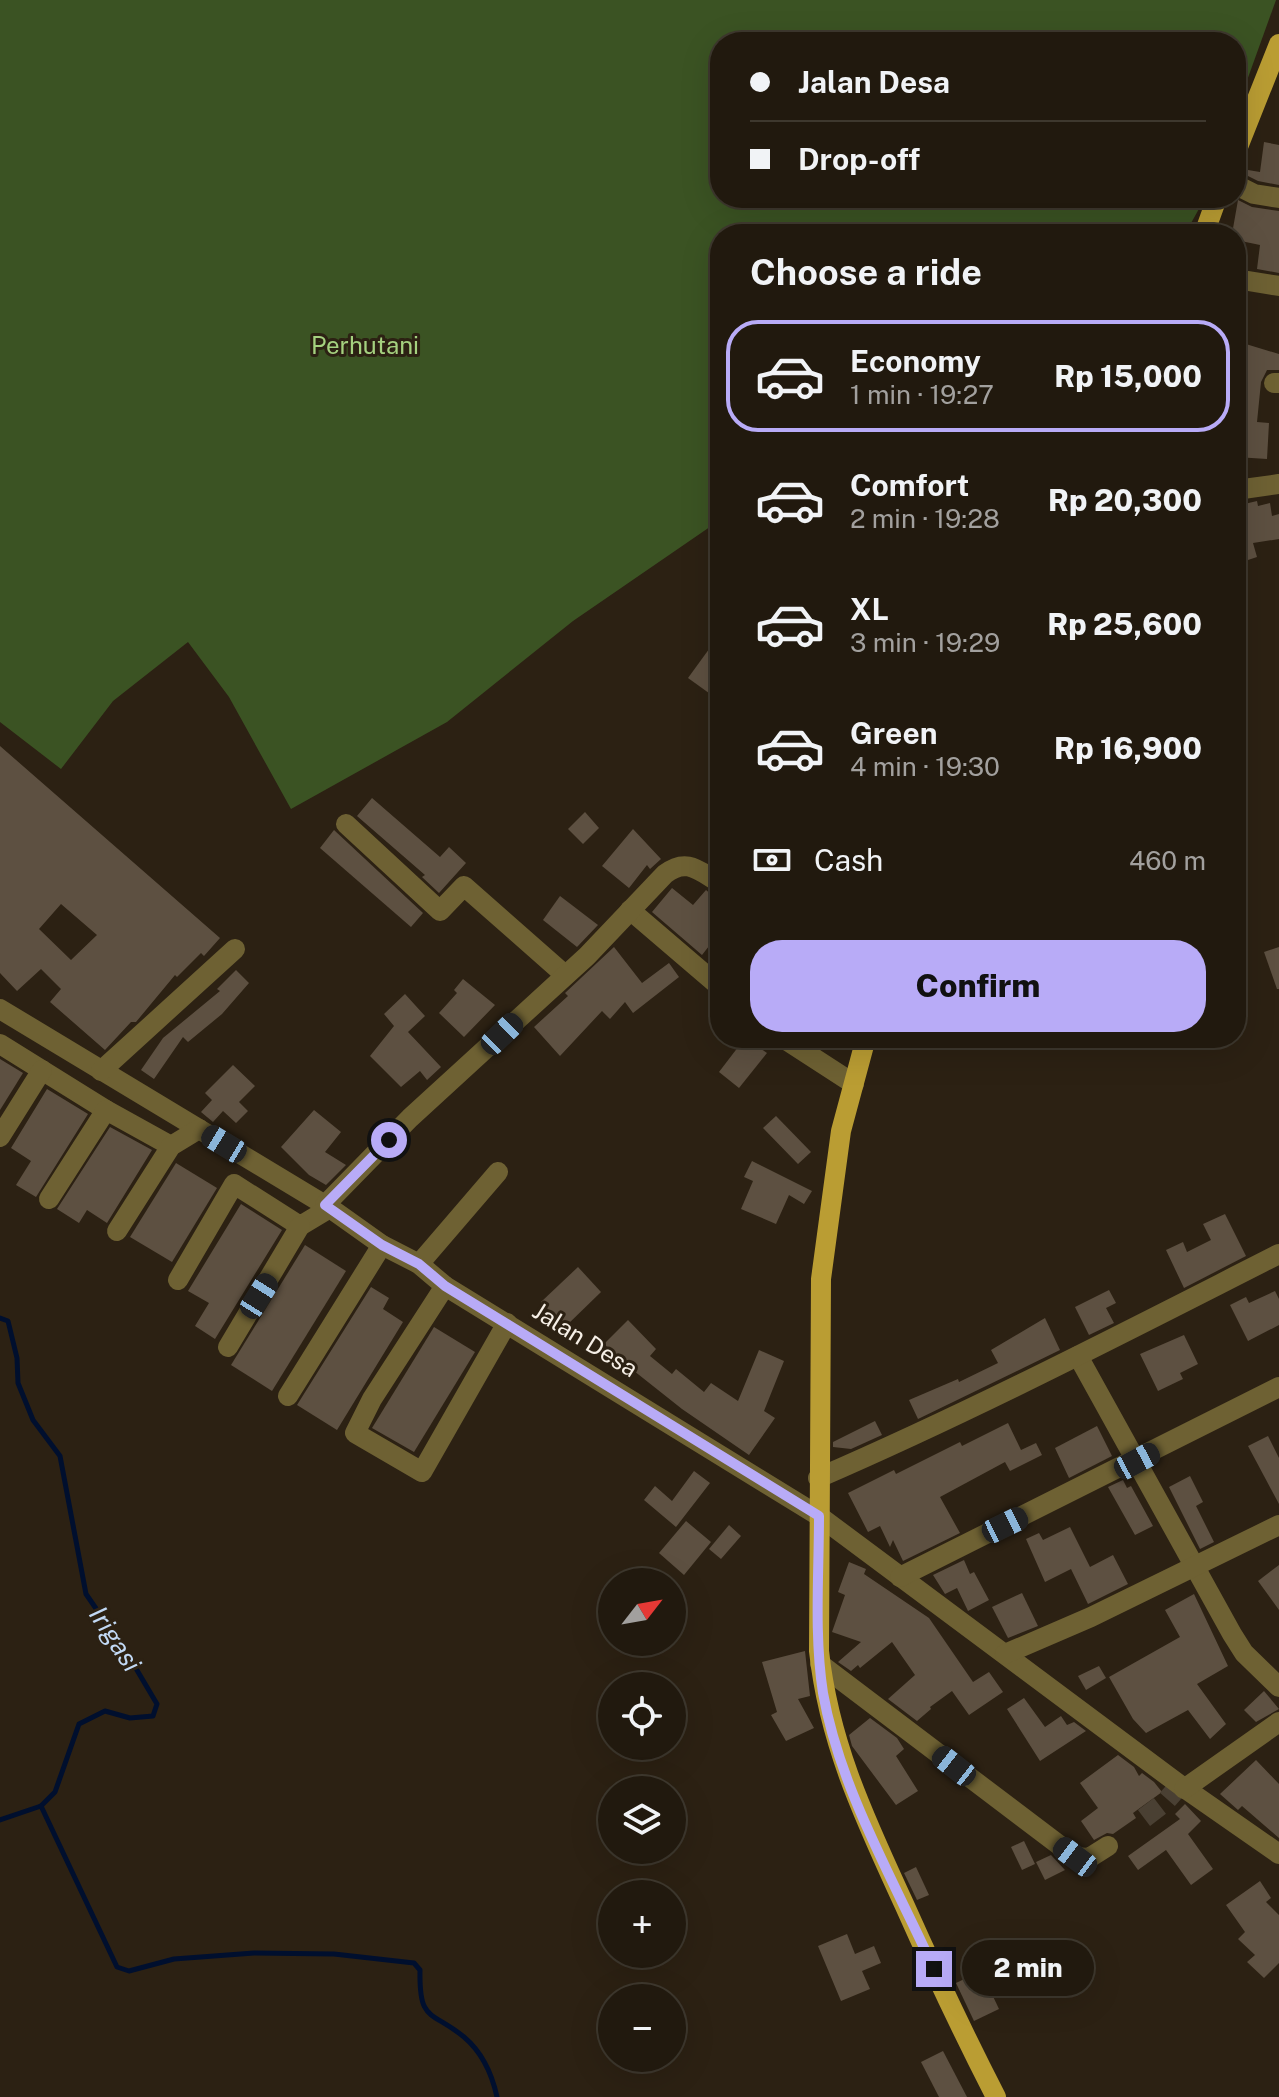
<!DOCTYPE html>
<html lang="en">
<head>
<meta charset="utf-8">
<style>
  :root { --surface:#21190e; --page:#2d261c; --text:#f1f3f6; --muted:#a2a09e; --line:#3e382e; --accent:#b8abf7 }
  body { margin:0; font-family:"Public Sans",sans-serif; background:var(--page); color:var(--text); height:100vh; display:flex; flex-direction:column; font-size:30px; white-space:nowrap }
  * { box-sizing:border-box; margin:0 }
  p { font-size:26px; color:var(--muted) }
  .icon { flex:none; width:44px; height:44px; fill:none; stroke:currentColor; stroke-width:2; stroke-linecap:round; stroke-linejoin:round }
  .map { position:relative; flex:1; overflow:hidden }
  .panel { position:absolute; left:710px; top:224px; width:536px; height:824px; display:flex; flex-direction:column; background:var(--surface); border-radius:32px; box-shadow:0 8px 32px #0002,0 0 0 2px var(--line) }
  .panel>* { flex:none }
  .banner { position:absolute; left:710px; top:32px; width:536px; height:176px; border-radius:32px; box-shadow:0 8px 32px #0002,0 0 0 2px var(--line); display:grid; align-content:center; height:176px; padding:0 40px; background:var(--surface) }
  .needle { width:52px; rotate:59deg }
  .buttons { position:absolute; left:598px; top:1568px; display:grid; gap:16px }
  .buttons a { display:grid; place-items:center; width:88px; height:88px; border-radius:50%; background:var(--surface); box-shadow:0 8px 32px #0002,0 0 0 2px var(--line); font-size:40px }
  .end { position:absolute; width:36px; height:36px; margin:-18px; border:10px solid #b8abf7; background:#111; box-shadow:0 0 0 4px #111 }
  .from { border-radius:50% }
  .bubble { position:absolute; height:56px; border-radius:28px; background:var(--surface); box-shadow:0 8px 32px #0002,0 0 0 2px var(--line); font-size:26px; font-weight:800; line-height:56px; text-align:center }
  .car { position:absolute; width:24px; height:48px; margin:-24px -12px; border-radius:10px; box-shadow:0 0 6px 2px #0007; background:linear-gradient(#222 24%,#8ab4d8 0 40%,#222 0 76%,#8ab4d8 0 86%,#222 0) }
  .banner b { display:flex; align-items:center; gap:28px; height:76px; font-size:30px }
  .banner b+b { border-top:2px solid var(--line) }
  .banner i { width:20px; height:20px; background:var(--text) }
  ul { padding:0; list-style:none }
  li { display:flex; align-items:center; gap:24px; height:112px; margin:0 16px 12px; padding:0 24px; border:4px solid transparent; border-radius:32px }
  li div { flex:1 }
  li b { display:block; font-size:30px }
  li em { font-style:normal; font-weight:800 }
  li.current { border-color:var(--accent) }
  li>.icon { width:72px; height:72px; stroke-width:1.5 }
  h2 { padding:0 40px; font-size:36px; line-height:96px }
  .pay { display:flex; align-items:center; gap:20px; height:88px; padding:0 40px; font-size:30px }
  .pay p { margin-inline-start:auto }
  .action { display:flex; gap:16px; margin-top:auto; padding:16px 40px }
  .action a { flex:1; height:92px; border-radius:32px; background:var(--accent); color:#111; font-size:32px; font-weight:800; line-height:92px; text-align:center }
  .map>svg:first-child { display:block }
  .green { fill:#3b5323 }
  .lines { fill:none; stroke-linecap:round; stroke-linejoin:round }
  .stream { stroke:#000f2e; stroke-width:5 }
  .building { fill:#5d5041; fill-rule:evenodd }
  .minor-tunnel { stroke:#4a4033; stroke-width:20; stroke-dasharray:20 10; stroke-linecap:butt }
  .minor { stroke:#6e6133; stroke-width:20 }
  .major { stroke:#ba9d33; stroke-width:20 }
  .route { stroke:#b8abf7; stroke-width:10 }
  .labels { text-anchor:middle; stroke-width:6; stroke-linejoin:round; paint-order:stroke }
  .park-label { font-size:24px; fill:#a5d17f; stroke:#2c2113 }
  .street-label { font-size:24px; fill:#f6efe6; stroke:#2c2113 }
  .water-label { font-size:26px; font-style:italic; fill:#c2d9f5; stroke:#2c2113 }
</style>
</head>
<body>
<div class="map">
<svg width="1279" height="2097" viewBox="0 0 1279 2097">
  <rect width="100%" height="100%" fill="#2c2113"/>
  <!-- green -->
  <path class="green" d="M0,0H1276L1236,111V42H720V198H1205L1185,234H720V520L573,621L447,722L291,809L229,697L188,642L113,701L61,769L0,722Z"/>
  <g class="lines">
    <!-- stream -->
    <g class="stream">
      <path d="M0,1318L8,1321L17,1358L18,1383L33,1420L60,1456L86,1594L128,1655L157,1704L153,1716L130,1718L105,1711L79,1724L55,1792L41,1806L0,1820"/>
      <path d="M41,1806L117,1967L129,1971L174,1959L254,1953L334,1954L414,1963L420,1970C419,2023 431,2010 464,2037C483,2053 492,2074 497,2097"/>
    </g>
  </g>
  <!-- building -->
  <g class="building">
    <path d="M1264,142L1279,145V185L1258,181L1242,173V169L1260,172Z"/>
    <path d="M1238,200L1252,207L1279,211V273L1257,269L1260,245L1236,240V234H1232Z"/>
    <path d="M1236,341L1279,354V370H1267L1261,382L1257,422L1269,423L1267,459L1236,457L1242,377L1236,376Z"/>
    <path d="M1257,501L1258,506L1270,503L1272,516L1279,514V539L1253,543L1257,557L1236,564V506Z"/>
    <path d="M720,634V701L688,678Z"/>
    <path d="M0,746L220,938L204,956L201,953L177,977L175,975L136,1022H131L105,1050L50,1002L61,989L41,969L17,991L0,973ZM61,904L97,935L71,960L39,929Z"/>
    <path d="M372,798L440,857L449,847L466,863L439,893L422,877L425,875L357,816Z"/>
    <path d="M585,812L599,828L583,844L568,829Z"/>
    <path d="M633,829L661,859L650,869L647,865L629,888L602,866Z"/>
    <path d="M334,830L423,913L411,927L320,848Z"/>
    <path d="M672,888L693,905L706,890L720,902V932L702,955L652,912Z"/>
    <path d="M560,896L598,925L577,947L543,920Z"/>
    <path d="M614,947L642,983L669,963L679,977L633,1013L625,1002L610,1019L602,1011L560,1056L534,1027L568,996L565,993Z"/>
    <path d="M1279,947V989H1277L1264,952Z"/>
    <path d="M236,970L249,983L222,1014L188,1042L183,1037L154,1079L141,1070L163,1038L220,991L217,989Z"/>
    <path d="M463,979L495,1005L464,1037L439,1013L457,993L454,990Z"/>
    <path d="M405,994L425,1016L408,1032L441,1067L427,1080L420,1071L401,1087L370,1056L394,1026L384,1014Z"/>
    <path d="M745,1038L767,1053L739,1088L719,1072Z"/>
    <path d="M0,1059L23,1073L0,1110Z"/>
    <path d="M233,1065L255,1086L239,1102L248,1111L236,1123L223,1111L213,1122L201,1112L212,1100L205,1093Z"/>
    <path d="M47,1089L88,1114L36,1197L16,1185L31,1161L11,1148Z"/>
    <path d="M314,1110L341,1132L325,1152L346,1165L326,1185L309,1175L281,1147Z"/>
    <path d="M776,1116L811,1152L798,1164L763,1128Z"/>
    <path d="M110,1127L152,1150L107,1223L87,1210L79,1223L57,1209Z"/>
    <path d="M752,1161L812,1191L804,1204L789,1195L776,1224L741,1209L753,1181L744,1177Z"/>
    <path d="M176,1163L217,1188L172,1262L130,1237Z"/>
    <path d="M241,1204L282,1230L215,1339L195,1326L209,1303L188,1291Z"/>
    <path d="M1225,1214L1246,1256L1184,1288L1166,1250L1183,1242L1187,1252L1211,1240L1203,1224Z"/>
    <path d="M305,1245L346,1271L272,1391L231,1365Z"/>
    <path d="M578,1267L601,1292L565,1327L541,1302Z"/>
    <path d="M371,1287L389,1298L383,1309L403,1322L337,1430L297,1405Z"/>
    <path d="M1109,1290L1116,1303L1106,1308L1114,1323L1089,1335L1075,1307Z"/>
    <path d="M1275,1291L1279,1299V1325L1248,1341L1230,1305L1246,1297L1249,1303Z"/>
    <path d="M1045,1318L1060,1350L918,1419L909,1400L958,1379L959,1382L998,1363L991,1350Z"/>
    <path d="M628,1320L656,1349L650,1356L672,1374L676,1369L704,1392L711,1383L738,1401L759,1350L784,1361L764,1411L775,1418L749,1455L682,1409L624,1363L604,1344Z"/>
    <path d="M434,1327L475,1352L414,1452L372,1428Z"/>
    <path d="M1184,1335L1198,1364L1180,1373L1183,1379L1158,1391L1140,1354Z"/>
    <path d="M875,1421L882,1435L851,1449L833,1447V1442Z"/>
    <path d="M1008,1423L1021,1450L1036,1443L1042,1455L1010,1471L1005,1462L940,1497L960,1533L903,1561L893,1540L890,1547L880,1526L868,1532L848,1493L894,1470L896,1474L960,1442L962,1446Z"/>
    <path d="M1097,1426L1112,1456L1069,1478L1055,1448Z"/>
    <path d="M1268,1436L1279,1458V1504L1248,1446Z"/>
    <path d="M694,1471L710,1483L676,1527L644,1500L655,1486L672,1501Z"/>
    <path d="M1190,1476L1203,1502L1196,1506L1214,1542L1200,1549L1169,1487Z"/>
    <path d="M1123,1480L1127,1488L1131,1486L1153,1526L1135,1535L1108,1487Z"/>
    <path d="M686,1521L711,1542L684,1575L659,1553Z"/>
    <path d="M729,1525L741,1536L721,1559L709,1549Z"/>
    <path d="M1070,1527L1090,1567L1113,1555L1128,1584L1088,1604L1071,1569L1045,1582L1026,1539L1039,1533L1043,1540Z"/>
    <path d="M964,1560L970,1574L974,1572L989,1600L968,1611L957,1588L945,1594L933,1575Z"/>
    <path d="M849,1562L866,1569L864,1574L929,1618L973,1682L989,1672L1003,1692L969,1715L952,1691L930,1707L931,1709L917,1721L888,1699L915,1675L892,1642L860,1668L858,1665L851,1671L838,1662L861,1642L832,1632L845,1595L838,1592Z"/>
    <path d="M1279,1565V1610L1258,1581Z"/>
    <path d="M1022,1593L1038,1626L1008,1638L992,1607Z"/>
    <path d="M1194,1594L1228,1666L1197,1684L1226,1724L1210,1739L1188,1710L1146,1733L1133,1719L1109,1677L1180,1637L1165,1610Z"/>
    <path d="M805,1651L810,1696L798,1699L814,1728L786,1741L771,1715L777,1712L762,1662Z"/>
    <path d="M1099,1666L1106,1678L1086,1690L1078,1676Z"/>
    <path d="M1264,1691L1279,1709L1256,1722L1244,1710Z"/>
    <path d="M1024,1698L1045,1727L1061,1716L1067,1725L1074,1722L1086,1731L1040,1761L1007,1709Z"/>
    <path d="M870,1718L897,1738L904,1749L896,1756L918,1791L896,1805L852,1746L849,1735Z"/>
    <path d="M1118,1755L1134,1767L1139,1776L1142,1773L1154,1782L1162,1792L1133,1813L1136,1818L1113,1834L1107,1833L1094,1840L1081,1821L1098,1808L1080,1783Z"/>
    <path d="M1256,1760L1279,1784V1838L1242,1806L1238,1810L1220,1794Z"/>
    <path d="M1185,1804L1201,1821L1188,1834L1213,1869L1191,1885L1166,1850L1138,1870L1128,1856L1180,1819L1175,1814Z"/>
    <path d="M1024,1841L1035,1864L1022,1870L1011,1847Z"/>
    <path d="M1051,1855L1065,1870L1045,1880L1036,1862Z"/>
    <path d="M916,1867L929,1895L917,1900L904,1873Z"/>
    <path d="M1260,1881L1271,1898L1266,1902L1279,1915V1963L1264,1978L1247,1962L1255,1955L1238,1939L1245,1932L1226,1905Z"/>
    <path d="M847,1934L855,1954L874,1946L881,1963L862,1971L870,1989L841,2001L818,1946Z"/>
    <path d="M981,1971L999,2009L974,2021L956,1983Z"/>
    <path d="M943,2051L967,2097H939L921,2062Z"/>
  </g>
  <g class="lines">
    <!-- minor-tunnel -->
    <path class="minor-tunnel" d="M1144,1818L1165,1802L1180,1785"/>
    <!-- minor -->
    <g class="minor">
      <path d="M1236,185L1254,194L1279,198"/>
      <path d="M1236,279L1279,286"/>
      <path d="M1274,383H1279"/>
      <path d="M1236,490L1279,484"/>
      <path d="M346,824L440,911L464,886L565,975"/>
      <path d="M630,910L720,987"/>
      <path d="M0,1009L330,1208L382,1245L419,1264L445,1286L819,1516L1180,1785L1279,1854"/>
      <path d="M783,1038L854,1084"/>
      <path d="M0,1044L106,1110"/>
      <path d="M101,1071L235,949"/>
      <path d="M0,1137L42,1070"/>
      <path d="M49,1199L106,1110L171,1146"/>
      <path d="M325,1205L410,1118L587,956L665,874C687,857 699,871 720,883"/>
      <path d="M117,1231L171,1146L199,1129"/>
      <path d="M419,1264L498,1172"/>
      <path d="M178,1280L234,1184L300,1226L330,1208"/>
      <path d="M445,1286L372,1399L355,1433L422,1472L507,1323"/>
      <path d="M228,1347L300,1226"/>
      <path d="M1078,1356L1232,1634L1244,1653L1279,1687"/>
      <path d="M288,1396L382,1245"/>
      <path d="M818,1478C975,1410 1127,1331 1279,1254"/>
      <path d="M900,1577L1279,1387"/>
      <path d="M1005,1654L1091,1617L1279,1525"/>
      <path d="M820,1664L1075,1857L1089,1858L1108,1846"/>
      <path d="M1184,1789L1279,1722"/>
    </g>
    <!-- major -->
    <g class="major">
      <path d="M1236,152L1279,44"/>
      <path d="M1204,234L1217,198"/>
      <path d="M866,1038L841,1131L821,1279L819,1651C829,1744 865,1819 904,1904C933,1969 963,2033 996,2097"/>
    </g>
  </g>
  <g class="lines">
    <!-- route -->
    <path class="route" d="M389,1140L325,1205L382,1245L419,1264L445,1286L819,1516C819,1574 814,1635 823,1693C840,1789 894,1881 934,1969"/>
  </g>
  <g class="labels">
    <!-- park labels -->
    <g class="park-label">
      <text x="365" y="354">Perhutani</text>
    </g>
    <!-- street labels -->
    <g class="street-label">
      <text transform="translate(585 1340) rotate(32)" y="8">Jalan Desa</text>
    </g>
    <!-- water labels -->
    <g class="water-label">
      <text transform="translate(115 1639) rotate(57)" y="9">Irigasi</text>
    </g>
  </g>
</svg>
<div class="buttons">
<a><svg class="needle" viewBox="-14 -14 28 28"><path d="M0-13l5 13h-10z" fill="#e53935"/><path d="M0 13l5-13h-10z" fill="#a2a09e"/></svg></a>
<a><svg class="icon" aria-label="locate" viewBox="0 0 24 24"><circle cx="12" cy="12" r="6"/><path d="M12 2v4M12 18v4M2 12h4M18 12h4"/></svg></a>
<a><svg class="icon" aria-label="layers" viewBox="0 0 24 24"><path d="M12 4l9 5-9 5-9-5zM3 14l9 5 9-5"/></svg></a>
<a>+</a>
<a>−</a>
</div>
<i class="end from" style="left:389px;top:1140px"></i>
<i class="end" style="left:934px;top:1969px"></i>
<div class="bubble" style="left:962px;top:1940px;width:132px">2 min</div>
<i class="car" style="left:502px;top:1034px;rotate:46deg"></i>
<i class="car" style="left:224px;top:1144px;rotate:301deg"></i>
<i class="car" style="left:259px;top:1296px;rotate:32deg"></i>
<i class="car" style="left:1137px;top:1461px;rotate:62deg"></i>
<i class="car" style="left:1005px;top:1525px;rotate:64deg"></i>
<i class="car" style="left:954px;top:1766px;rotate:308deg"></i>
<i class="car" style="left:1075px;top:1857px;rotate:307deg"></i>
<div class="banner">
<b><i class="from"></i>Jalan Desa</b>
<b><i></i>Drop-off</b>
</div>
<section class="panel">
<h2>Choose a ride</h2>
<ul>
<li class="current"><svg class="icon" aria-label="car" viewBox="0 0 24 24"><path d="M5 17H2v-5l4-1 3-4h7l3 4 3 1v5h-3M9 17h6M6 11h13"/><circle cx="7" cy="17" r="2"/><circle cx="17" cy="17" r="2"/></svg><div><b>Economy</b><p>1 min · 19:27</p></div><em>Rp 15,000</em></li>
<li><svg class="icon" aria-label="car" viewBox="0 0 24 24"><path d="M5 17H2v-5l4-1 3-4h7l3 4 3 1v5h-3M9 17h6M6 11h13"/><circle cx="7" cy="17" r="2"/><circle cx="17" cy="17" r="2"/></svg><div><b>Comfort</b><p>2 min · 19:28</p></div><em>Rp 20,300</em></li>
<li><svg class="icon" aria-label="car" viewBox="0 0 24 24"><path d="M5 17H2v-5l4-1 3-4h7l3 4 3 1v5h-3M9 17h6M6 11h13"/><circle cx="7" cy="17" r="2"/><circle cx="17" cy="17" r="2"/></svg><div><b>XL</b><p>3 min · 19:29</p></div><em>Rp 25,600</em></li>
<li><svg class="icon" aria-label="car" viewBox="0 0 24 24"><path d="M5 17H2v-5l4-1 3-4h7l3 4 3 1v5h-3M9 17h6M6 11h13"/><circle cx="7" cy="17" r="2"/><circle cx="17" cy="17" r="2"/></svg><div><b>Green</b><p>4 min · 19:30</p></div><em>Rp 16,900</em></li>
</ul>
<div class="pay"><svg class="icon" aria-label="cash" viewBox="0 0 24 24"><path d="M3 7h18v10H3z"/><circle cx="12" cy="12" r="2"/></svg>Cash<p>460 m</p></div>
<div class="action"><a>Confirm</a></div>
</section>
</div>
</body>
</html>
